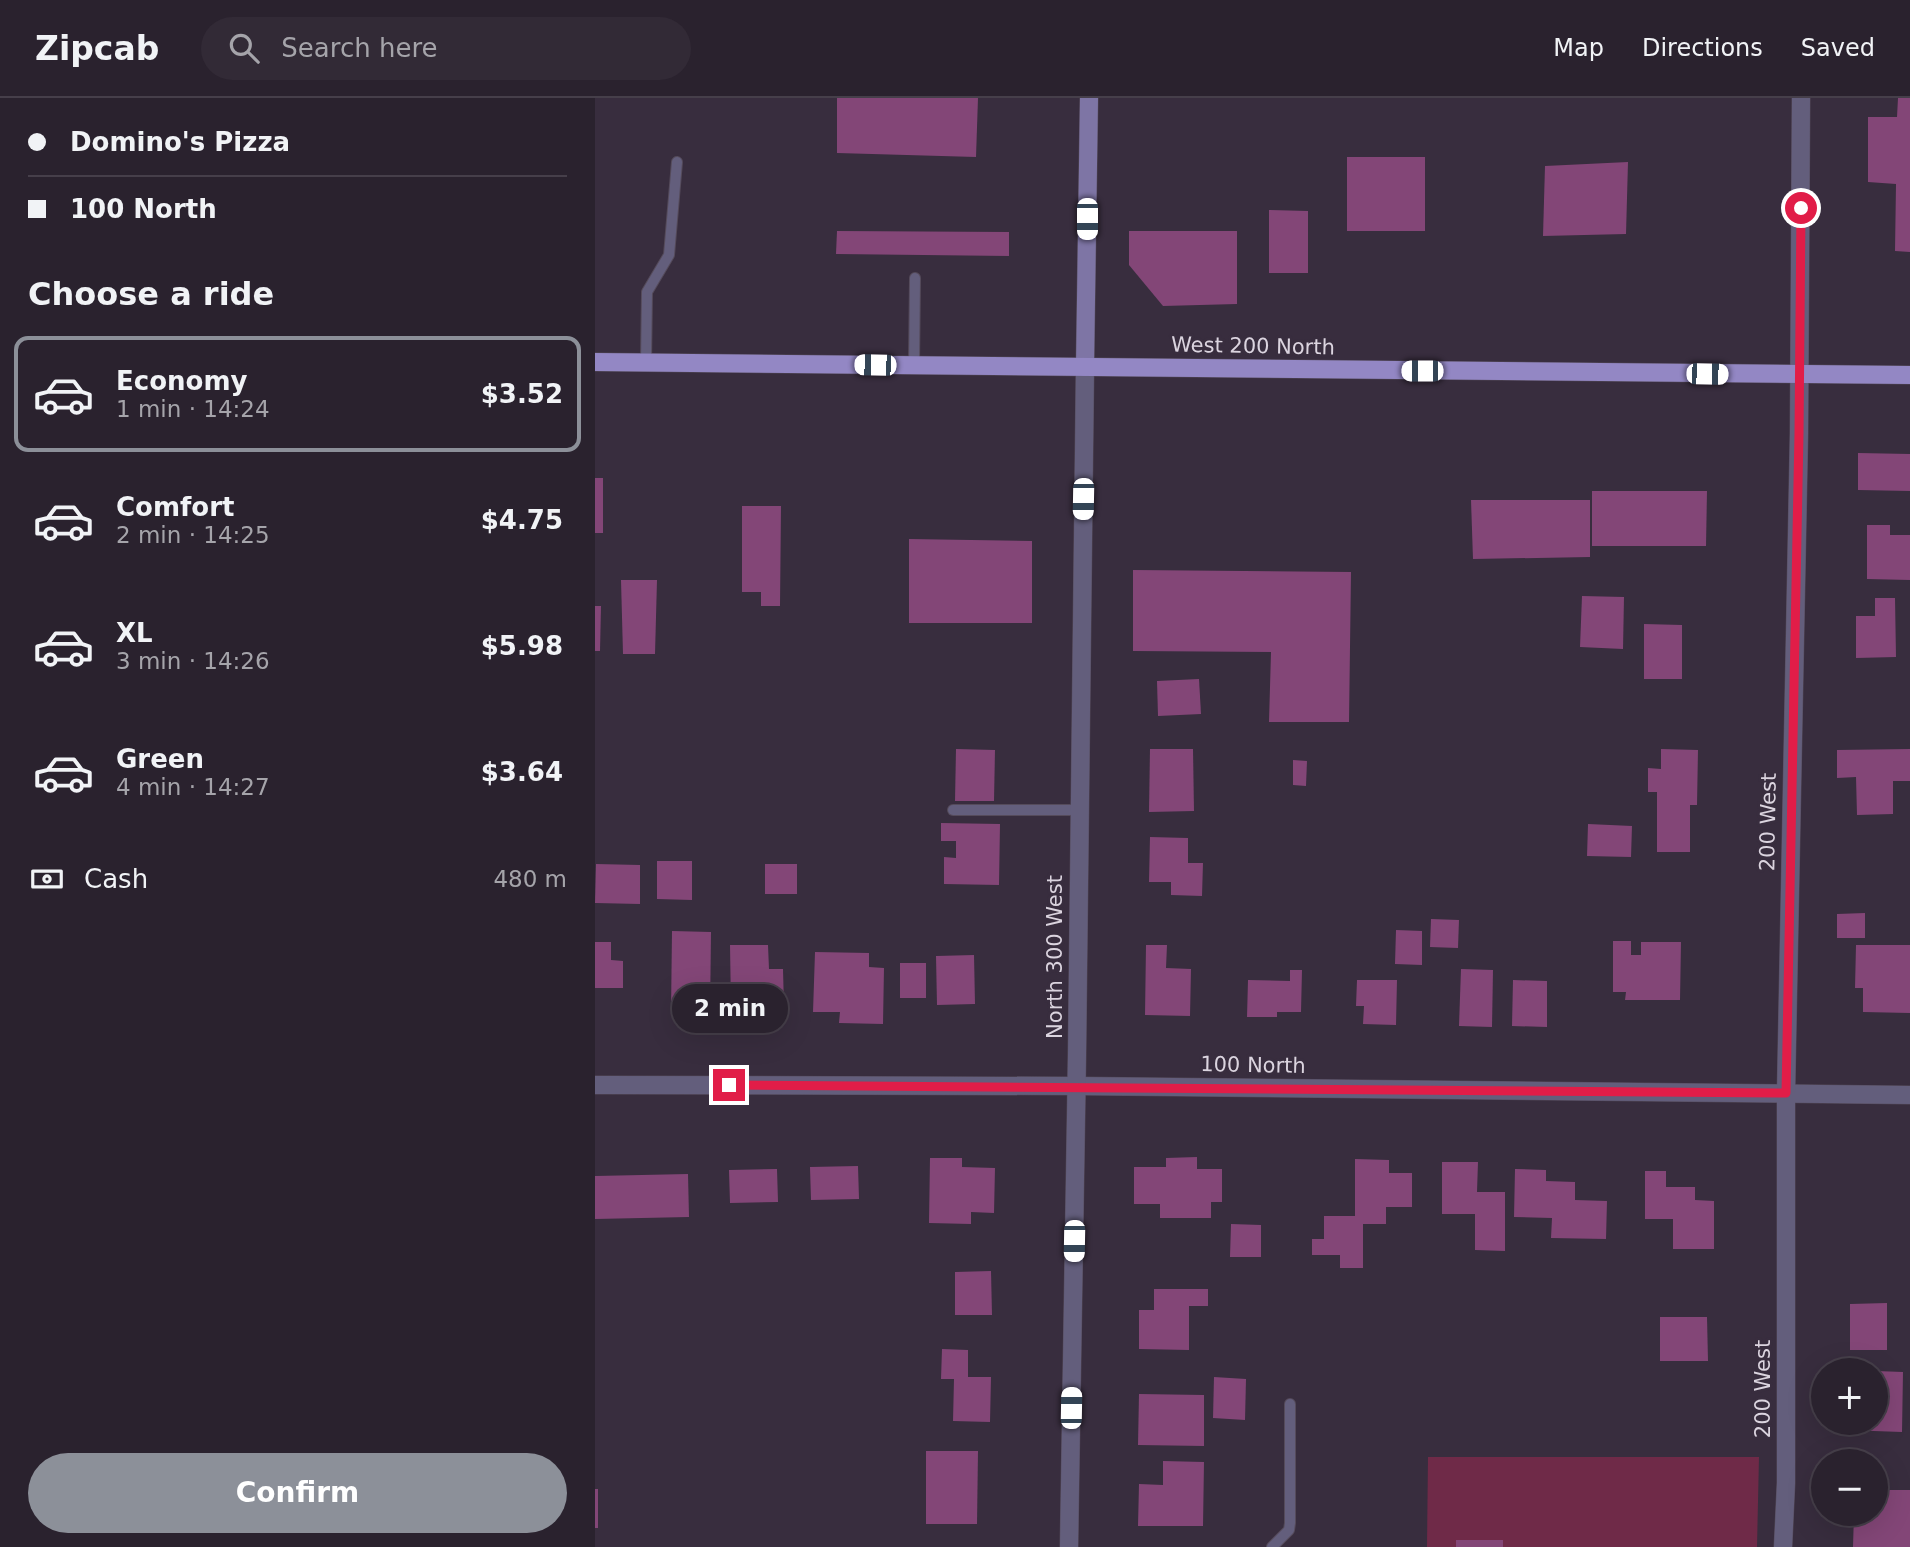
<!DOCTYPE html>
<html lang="en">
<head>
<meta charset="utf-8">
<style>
  :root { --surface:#2a222e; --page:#322a36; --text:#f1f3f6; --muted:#a5a4aa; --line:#463f4a; --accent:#8c9099 }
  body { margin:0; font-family:"DejaVu Sans",sans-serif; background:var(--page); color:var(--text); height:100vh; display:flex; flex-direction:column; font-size:26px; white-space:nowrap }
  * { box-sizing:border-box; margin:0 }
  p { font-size:23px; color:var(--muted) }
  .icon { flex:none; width:38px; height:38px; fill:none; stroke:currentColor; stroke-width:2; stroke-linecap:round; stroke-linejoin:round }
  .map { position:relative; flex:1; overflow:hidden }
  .side { display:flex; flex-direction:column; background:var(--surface); width:595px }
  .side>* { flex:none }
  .top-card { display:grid; align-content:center; height:154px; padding:0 28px; background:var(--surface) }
  .controls { position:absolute; left:1216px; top:1260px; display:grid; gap:14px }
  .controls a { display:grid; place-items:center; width:77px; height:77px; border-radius:50%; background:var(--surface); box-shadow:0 7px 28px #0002,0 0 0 2px var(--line); font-size:35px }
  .end { position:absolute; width:32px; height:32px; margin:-16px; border:9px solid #e11d48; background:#fff; box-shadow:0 0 0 4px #fff }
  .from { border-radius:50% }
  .bubble { position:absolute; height:49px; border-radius:24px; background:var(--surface); box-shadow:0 7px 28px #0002,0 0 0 2px var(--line); font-size:23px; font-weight:700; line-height:49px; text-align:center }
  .car { position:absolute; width:21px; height:42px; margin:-21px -10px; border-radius:9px; box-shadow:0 0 5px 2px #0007; background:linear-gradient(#fff 24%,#345 0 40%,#fff 0 76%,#345 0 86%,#fff 0) }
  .top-card b { display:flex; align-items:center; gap:24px; height:66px; font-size:26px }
  .top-card b+b { border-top:2px solid var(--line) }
  .top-card i { width:18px; height:18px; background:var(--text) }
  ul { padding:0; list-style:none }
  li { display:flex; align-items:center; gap:21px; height:116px; margin:0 14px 10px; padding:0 14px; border:4px solid transparent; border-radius:14px }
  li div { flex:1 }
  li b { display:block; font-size:26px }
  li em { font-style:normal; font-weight:700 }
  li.current { border-color:var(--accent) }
  li>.icon { width:63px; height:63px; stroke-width:1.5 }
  h2 { padding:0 28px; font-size:32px; line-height:84px }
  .pay { display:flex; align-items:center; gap:18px; height:77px; padding:0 28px; font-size:26px }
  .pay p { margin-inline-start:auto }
  .cta { display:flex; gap:14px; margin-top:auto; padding:14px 28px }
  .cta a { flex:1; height:80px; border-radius:42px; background:var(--accent); color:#fff; font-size:28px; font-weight:700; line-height:80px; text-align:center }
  header { display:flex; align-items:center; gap:42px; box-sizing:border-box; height:98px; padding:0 35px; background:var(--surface); border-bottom:2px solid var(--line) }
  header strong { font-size:33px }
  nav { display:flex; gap:38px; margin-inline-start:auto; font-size:24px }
  .search { width:490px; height:63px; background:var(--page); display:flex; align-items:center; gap:18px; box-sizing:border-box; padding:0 24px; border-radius:38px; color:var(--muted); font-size:26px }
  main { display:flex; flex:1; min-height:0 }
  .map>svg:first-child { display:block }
  .green { fill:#6f2a48 }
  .building { fill:#834677 }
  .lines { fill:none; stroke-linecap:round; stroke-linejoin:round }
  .lane-casing { stroke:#554b5b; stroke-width:12 }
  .street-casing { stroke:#554b5b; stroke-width:19 }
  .secondary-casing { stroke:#554b5b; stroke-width:19 }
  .primary-casing { stroke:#554b5b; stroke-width:19 }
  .lane { stroke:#635e7c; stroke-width:10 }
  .street { stroke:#635e7c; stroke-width:18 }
  .secondary { stroke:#7e75a5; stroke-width:18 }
  .primary { stroke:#9387c4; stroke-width:18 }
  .route { stroke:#e11d48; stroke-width:9 }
  .labels { text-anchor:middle; stroke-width:6; stroke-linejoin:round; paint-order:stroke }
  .street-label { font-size:21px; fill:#dbd4df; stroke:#382d3e }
</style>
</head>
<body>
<header>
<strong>Zipcab</strong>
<div class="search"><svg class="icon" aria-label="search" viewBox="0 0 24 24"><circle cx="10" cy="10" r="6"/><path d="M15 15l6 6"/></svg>Search here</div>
<nav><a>Map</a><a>Directions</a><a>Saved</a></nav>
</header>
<main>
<section class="side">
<div class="top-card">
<b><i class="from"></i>Domino's Pizza</b>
<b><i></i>100 North</b>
</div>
<h2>Choose a ride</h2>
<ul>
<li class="current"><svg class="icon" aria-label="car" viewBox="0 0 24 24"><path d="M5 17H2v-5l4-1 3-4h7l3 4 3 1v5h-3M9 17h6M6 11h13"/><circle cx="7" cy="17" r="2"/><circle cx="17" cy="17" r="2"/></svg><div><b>Economy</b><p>1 min · 14:24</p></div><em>$3.52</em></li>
<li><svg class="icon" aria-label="car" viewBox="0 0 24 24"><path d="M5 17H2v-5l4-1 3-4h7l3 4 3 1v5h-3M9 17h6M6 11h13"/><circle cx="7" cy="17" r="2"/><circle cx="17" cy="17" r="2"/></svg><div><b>Comfort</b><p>2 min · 14:25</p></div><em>$4.75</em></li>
<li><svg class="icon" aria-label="car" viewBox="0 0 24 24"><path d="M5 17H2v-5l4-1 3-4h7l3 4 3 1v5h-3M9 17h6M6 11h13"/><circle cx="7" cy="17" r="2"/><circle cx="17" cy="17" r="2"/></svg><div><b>XL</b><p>3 min · 14:26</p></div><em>$5.98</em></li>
<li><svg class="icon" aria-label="car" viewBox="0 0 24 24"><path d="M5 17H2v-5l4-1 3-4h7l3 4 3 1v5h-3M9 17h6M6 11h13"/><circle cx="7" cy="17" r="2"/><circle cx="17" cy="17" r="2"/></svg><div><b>Green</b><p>4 min · 14:27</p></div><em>$3.64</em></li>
</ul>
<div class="pay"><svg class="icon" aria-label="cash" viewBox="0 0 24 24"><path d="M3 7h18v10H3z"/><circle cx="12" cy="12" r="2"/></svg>Cash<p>480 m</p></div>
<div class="cta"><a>Confirm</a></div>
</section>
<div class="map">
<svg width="1315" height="1449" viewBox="0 0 1315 1449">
  <rect width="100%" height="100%" fill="#382d3e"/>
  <!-- green -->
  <path class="green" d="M833,1359H1164L1162,1449H832Z"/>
  <!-- building -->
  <g class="building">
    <path d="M242,0H383L381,59L242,55Z"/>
    <path d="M1303,0H1315V154L1300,153L1301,86L1273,84V19H1302Z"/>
    <rect x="752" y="59" width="78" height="74"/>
    <path d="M1033,64L1031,136L948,138L950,68Z"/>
    <path d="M674,112L713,113V175H674Z"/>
    <path d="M242,133L414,134V158L241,156Z"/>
    <path d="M534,133H642V206L568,208L534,167Z"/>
    <path d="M1263,355L1315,356V393L1263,392Z"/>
    <rect x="0" y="380" width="8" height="55"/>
    <path d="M997,393H1112L1111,448H997Z"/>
    <path d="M876,402H995V459L878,461Z"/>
    <path d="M147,408H186L185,508H166V494H147Z"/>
    <path d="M1272,427H1295V437H1315V482L1272,481Z"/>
    <path d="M314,441L437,443V525H314Z"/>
    <path d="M538,472L756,474L754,624H674L676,554L538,553Z"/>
    <path d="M26,482H62L60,556H28Z"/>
    <path d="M987,498L1029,499L1028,551L985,549Z"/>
    <path d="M1280,500H1300L1301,559L1261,560V518H1280Z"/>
    <path d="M0,508H6L5,553H0Z"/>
    <path d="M1049,526L1087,527V581H1049Z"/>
    <path d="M604,581L606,616L563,618L562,583Z"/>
    <path d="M361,651L400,652L399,703H360Z"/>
    <path d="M555,651H598L599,713L554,714Z"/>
    <path d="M1066,651L1103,652L1102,707H1095V754H1062V694H1053V670L1066,671Z"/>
    <path d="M1315,651V683H1298V716L1262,717L1261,679L1242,680V652Z"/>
    <path d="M698,662L712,663L711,688L698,687Z"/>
    <path d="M346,725L405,726L404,787L349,786V759L361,760V743H346Z"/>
    <path d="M993,726L1037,728L1036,759L992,758Z"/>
    <path d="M555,739L593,740V765H608L607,798L576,797V784H554Z"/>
    <path d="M62,763H97V802L62,801Z"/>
    <path d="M1,766L45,767V806L0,805Z"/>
    <rect x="170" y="766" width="32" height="30"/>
    <path d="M1270,815V840H1242V816Z"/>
    <path d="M836,821L864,822L863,850L835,849Z"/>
    <path d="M801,832L827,833V867L800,866Z"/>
    <path d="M77,833L116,834L115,915L76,914Z"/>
    <path d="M1018,843H1036V857H1046V844H1086L1085,902H1030L1031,894H1018Z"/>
    <path d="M0,844H16V862L28,863V890H0Z"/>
    <path d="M135,847H173L174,871H188L189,909L136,910Z"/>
    <path d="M551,847H572L571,870L596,871L595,918L550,917Z"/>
    <path d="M1261,847H1315V915L1268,914V890H1260Z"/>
    <path d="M220,854L274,855V869L289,870L288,926L244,925L245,914H218Z"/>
    <path d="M379,857L380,906L342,907L341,858Z"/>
    <rect x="305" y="865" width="26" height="35"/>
    <path d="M866,871L898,872L897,929L864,928Z"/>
    <path d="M695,872H707L706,914H682V919H652L653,882L695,883Z"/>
    <path d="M762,882H802L801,927L768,926L769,908H761Z"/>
    <path d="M918,882L952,883V929L917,928Z"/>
    <path d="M602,1059V1071H627V1104H616V1120H565V1106H539V1069H571V1060Z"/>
    <path d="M335,1060H367V1069L400,1070L399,1115L376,1114V1126L334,1125Z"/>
    <path d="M760,1061L794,1062V1075H817V1109H791V1126H768V1170H745V1157H717V1141H729V1118H760Z"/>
    <path d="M847,1064H883L882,1094H910V1153L880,1152V1116H847Z"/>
    <path d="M263,1068L264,1101L216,1102L215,1069Z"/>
    <path d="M182,1071L183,1104L135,1105L134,1072Z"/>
    <path d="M920,1071L951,1072V1083L980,1084V1102L1012,1103L1011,1141L956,1140L957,1120L919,1119Z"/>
    <path d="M1050,1073H1071V1089H1100V1102L1119,1103V1151H1078V1121H1050Z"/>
    <path d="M93,1076L94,1119L0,1121V1078Z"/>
    <path d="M636,1126L666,1127V1159H635Z"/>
    <path d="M396,1173L397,1217H360V1174Z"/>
    <path d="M559,1191H613V1208H594V1252L544,1251V1212H559Z"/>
    <path d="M1292,1205V1252H1255V1206Z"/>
    <path d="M1065,1219H1112L1113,1263H1065Z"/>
    <path d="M347,1251L373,1252V1279H396L395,1324L358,1323L359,1281H346Z"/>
    <path d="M1281,1273L1308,1274L1307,1334L1250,1332V1325H1281Z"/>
    <path d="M619,1279L651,1281L650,1322L618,1320Z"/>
    <path d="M544,1296L609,1297V1348L543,1347Z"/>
    <path d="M331,1353H383L382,1426H331Z"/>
    <path d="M568,1363L609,1364L608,1428H543L544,1386L568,1387Z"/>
    <rect x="0" y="1391" width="3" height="39"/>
    <path d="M1281,1392H1315V1449H1258L1259,1416H1281Z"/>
    <rect x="861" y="1442" width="47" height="7"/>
  </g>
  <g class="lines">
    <defs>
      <g id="lane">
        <path d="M51,265L52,194L74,157L82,64"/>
        <path d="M319,268L320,180"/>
        <path d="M358,712H484"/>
        <path d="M677,1449L694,1432L695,1425V1306"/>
      </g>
      <g id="street">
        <path d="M0,987L482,988L1315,997"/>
        <path d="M474,1449L482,957L490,269"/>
        <path d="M1188,1449L1191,1385V995L1204,335L1206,0"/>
      </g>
      <path id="secondary" d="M490,269L494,0"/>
      <path id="primary" d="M0,264L1315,277"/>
    </defs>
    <!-- lane casing -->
    <use href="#lane" class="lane-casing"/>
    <!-- street casing -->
    <use href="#street" class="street-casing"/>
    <!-- secondary casing -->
    <use href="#secondary" class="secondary-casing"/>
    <!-- primary casing -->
    <use href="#primary" class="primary-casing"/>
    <!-- lane -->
    <use href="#lane" class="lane"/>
    <!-- street -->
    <use href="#street" class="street"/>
    <!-- secondary -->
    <use href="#secondary" class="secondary"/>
    <!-- primary -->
    <use href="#primary" class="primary"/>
  </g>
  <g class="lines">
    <!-- route -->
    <path class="route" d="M134,987L1191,995L1204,335L1206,110"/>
  </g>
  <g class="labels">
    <!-- street labels -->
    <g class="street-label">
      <text transform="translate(658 248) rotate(1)" y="7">West 200 North</text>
      <text transform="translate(1173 724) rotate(-89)" y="7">200 West</text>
      <text transform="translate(460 859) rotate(-90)" y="7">North 300 West</text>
      <text transform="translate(658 967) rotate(1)" y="7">100 North</text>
      <text transform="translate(1168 1291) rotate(-90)" y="7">200 West</text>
    </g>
  </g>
</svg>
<div class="controls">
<a>+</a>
<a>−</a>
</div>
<i class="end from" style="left:1206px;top:110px"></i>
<i class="end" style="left:134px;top:987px"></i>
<div class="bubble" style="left:77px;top:886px;width:116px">2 min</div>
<i class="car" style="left:492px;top:121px;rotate:180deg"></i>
<i class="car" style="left:280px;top:267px;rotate:271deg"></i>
<i class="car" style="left:827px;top:273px;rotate:270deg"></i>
<i class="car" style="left:1112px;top:276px;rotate:91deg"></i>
<i class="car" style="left:488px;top:401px;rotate:181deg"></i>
<i class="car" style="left:479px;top:1143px;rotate:181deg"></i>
<i class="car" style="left:476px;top:1310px;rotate:1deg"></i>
</div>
</main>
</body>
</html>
